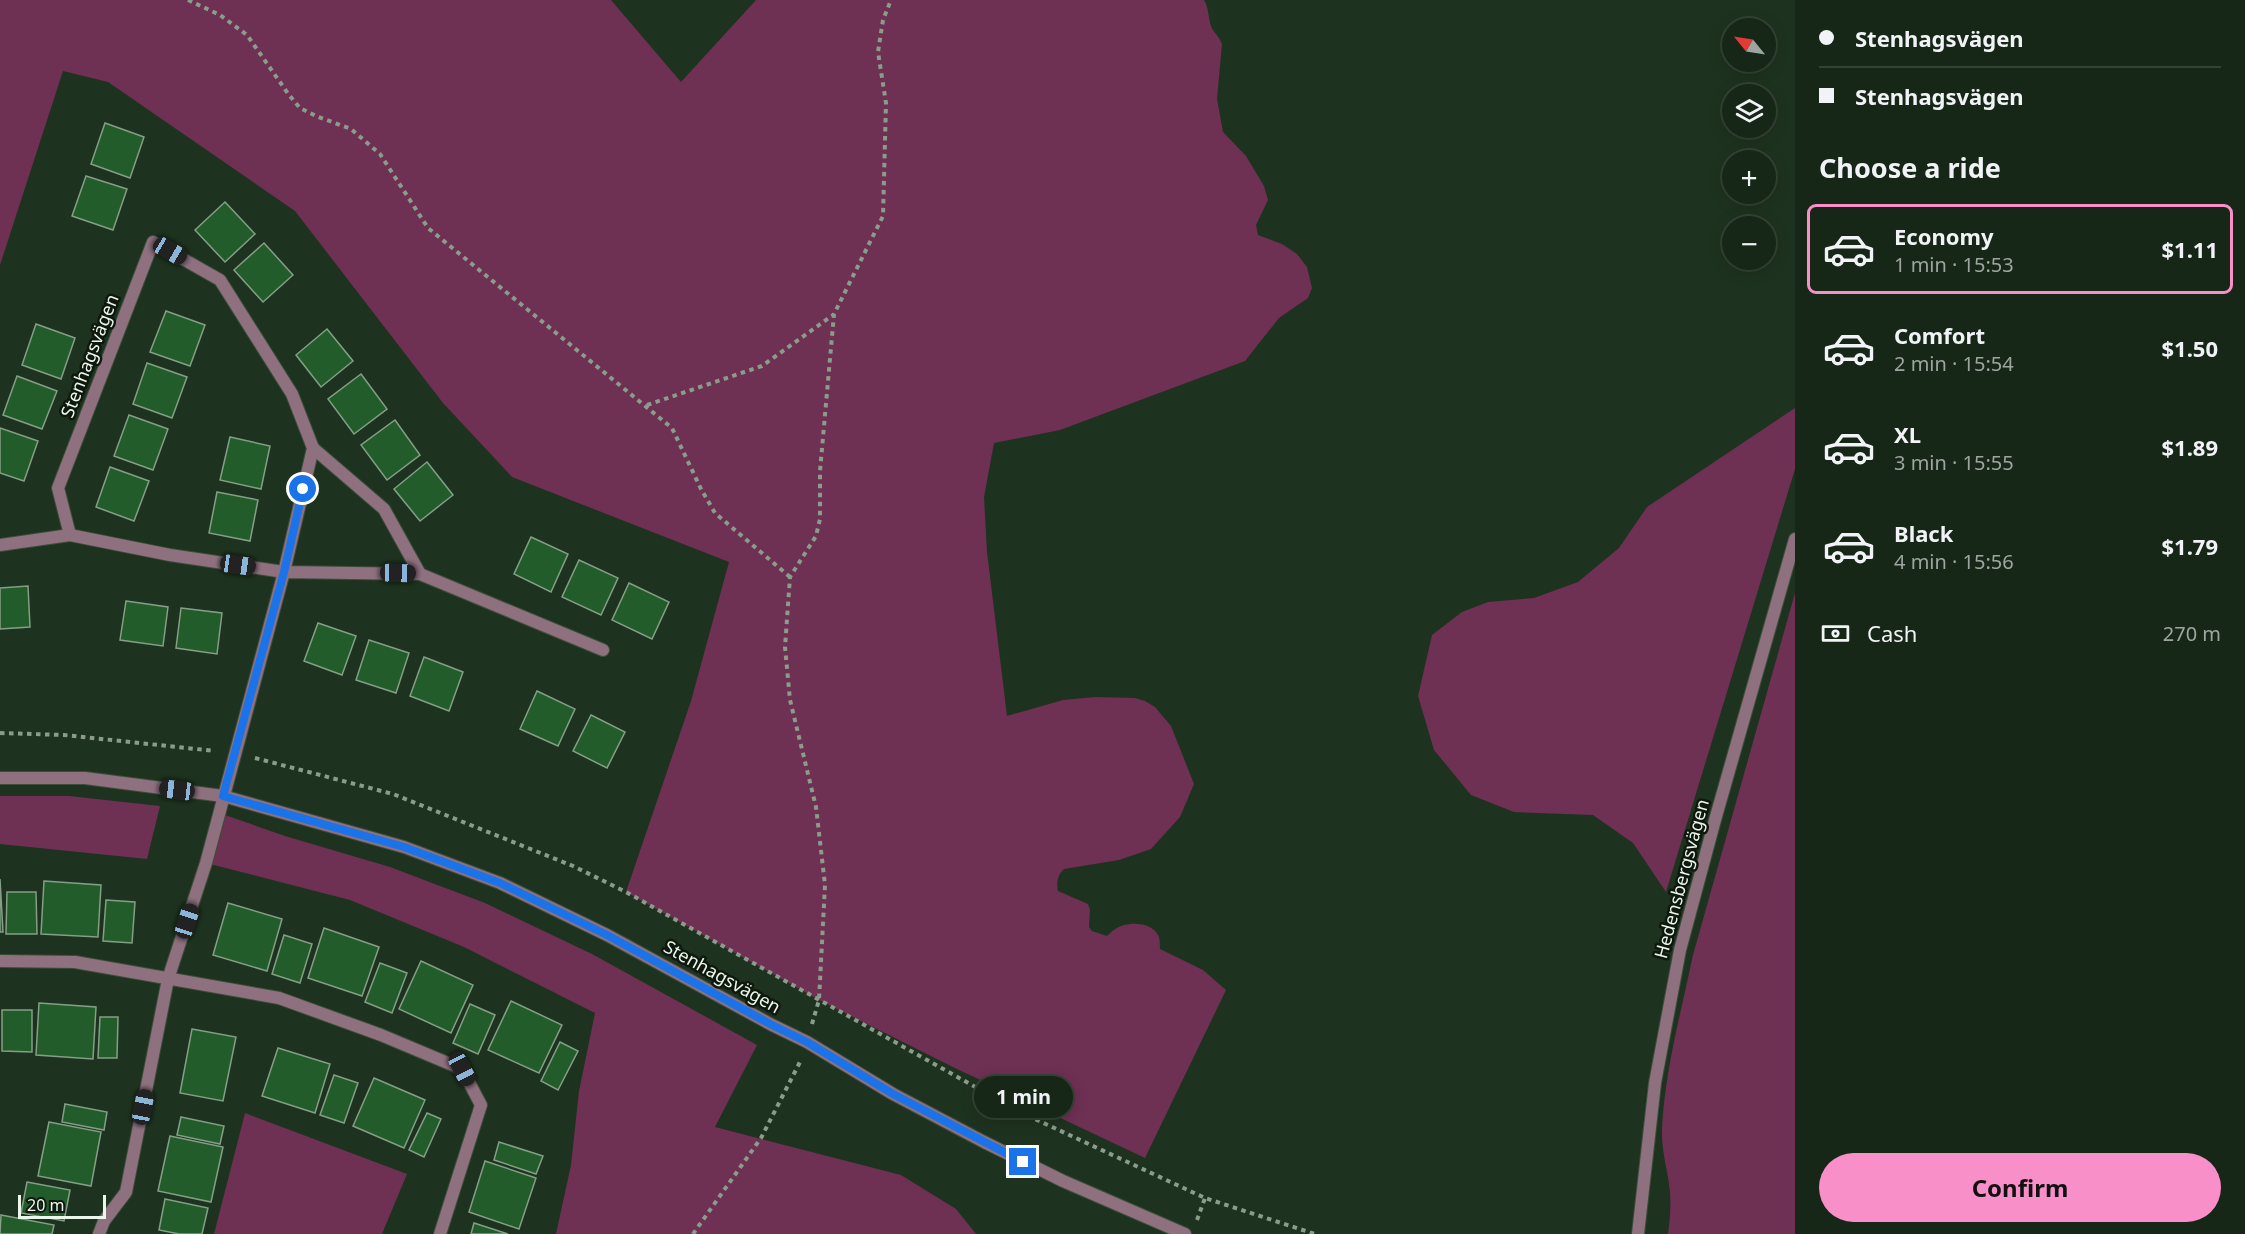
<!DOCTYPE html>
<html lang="en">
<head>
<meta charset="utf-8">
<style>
  :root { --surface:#162617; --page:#1f2e20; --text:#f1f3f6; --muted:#9ea5a1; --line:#354336; --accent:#f98fc9 }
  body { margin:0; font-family:"Noto Sans",sans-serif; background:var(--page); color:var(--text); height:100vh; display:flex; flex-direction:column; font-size:22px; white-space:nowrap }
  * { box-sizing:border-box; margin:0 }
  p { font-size:20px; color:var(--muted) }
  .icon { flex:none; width:33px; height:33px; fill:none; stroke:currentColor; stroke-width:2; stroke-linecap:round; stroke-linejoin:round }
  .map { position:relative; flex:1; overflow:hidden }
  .details { display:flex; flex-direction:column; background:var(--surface); width:450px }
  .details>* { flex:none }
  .guide { display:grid; align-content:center; height:132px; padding:0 24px; background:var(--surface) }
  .needle { width:39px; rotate:300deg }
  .fabs { position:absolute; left:1722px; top:18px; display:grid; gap:12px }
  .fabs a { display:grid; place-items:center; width:54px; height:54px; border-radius:50%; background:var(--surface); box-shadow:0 3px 15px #0003,0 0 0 2px var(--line); font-size:30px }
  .scale { position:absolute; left:18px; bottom:15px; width:88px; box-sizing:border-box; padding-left:6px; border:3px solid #eaf7ea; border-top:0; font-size:16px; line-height:21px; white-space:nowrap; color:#eaf7ea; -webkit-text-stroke:4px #0f180f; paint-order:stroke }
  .end { position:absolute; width:27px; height:27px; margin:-14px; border:8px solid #1a73e8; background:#fff; box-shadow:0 0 0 3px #fff }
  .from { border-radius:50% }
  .bubble { position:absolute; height:42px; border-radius:21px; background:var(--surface); box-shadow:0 3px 15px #0003,0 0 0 2px var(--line); font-size:20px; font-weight:700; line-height:42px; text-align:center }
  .car { position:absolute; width:18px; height:36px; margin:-18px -9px; border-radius:8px; box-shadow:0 0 4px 2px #0007; background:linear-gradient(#222 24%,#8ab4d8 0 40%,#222 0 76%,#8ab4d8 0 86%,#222 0) }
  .guide b { display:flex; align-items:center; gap:21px; height:57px; font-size:22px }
  .guide b+b { border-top:2px solid var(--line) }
  .guide i { width:15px; height:15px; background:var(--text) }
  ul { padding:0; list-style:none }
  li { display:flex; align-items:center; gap:18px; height:90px; margin:0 12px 9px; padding:0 12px; border:3px solid transparent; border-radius:9px }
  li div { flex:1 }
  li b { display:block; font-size:22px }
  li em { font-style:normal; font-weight:700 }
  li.current { border-color:var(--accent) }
  li>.icon { width:54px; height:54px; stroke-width:1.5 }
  h2 { padding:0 24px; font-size:27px; line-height:72px }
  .pay { display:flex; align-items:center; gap:15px; height:66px; padding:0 24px; font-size:22px }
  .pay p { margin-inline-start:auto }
  .primary-button { display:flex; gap:12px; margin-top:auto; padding:12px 24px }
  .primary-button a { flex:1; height:69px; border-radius:36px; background:var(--accent); color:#111; font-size:24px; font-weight:700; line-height:69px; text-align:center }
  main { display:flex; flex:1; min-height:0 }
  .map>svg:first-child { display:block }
  .green { fill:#6e3053 }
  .building { fill:#235c2b; stroke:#859e86; stroke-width:1.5 }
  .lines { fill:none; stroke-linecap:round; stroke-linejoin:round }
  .minor-casing { stroke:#3b4e3b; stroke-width:14 }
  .path { stroke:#8b9c8b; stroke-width:4; stroke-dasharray:4.5 4.5; stroke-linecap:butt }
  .minor { stroke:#8e707f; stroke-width:12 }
  .route { stroke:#1a73e8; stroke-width:8 }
  .labels { text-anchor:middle; stroke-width:5; stroke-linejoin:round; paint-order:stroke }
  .street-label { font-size:18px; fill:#eaf7ea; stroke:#0f180f }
</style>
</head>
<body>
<main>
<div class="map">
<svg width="1795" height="1234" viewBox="0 0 1795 1234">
  <rect width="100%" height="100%" fill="#1e331f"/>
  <!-- green -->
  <g class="green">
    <path d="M0,0H611L681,82L756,0H1204C1209,8 1208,17 1211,26C1213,32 1219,36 1222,44L1217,99L1223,132L1246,156L1264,186L1268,200L1256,225L1258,235L1282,244L1297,254L1307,267L1312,288L1308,298L1279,318L1245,361L1060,430L994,443L984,497L987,552L1007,716L1063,700L1095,697L1135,698L1145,701L1155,707L1171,726L1194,784L1180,817L1151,849L1119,860L1064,869C1058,874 1056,883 1058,891L1088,904L1090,910L1089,927L1092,931L1107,936C1110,934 1111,931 1114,930C1125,921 1151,921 1158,935C1160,938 1160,945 1160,949L1203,970L1226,990L1145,1158L955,1068L819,1000L626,892L691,701L729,562L512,477L443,403L295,211L108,82L63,71L0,265Z"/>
    <path d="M1795,408V469L1666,892L1633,843L1593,815L1514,812L1471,795L1434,750L1418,696L1432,635L1462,612L1488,602L1534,598L1578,582L1619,548L1647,507Z"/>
    <path d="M1795,593V1234H1668C1670,1220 1671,1206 1670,1192C1668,1170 1661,1151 1662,1128C1665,1070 1681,1012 1693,955Z"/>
    <path d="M0,796H69L160,806L147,859L0,844Z"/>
    <path d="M225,815L285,836L390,867L485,903L592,954L757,1045L715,1127L901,1175L956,1209L976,1234H556L571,1165L579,1091L595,1013L464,947L350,900L206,863Z"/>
    <path d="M245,1113L407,1174L382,1234H214Z"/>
  </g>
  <!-- building -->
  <g class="building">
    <path d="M105,123L144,137L130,178L91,164Z"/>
    <path d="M86,176L127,189L113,230L72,216Z"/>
    <path d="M225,202L255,234L225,262L195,230Z"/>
    <path d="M264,243L293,275L263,302L234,270Z"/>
    <path d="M166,311L205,325L190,366L150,352Z"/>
    <path d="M36,324L75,338L61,379L22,365Z"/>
    <path d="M327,329L353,361L321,387L296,355Z"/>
    <path d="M147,363L187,377L172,418L133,404Z"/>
    <path d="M361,374L387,409L354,434L328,399Z"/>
    <path d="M17,376L57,391L42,429L3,415Z"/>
    <path d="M129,415L168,429L153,470L114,456Z"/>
    <path d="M395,420L420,455L387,480L361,445Z"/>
    <path d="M0,428L38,441L24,481L0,473Z"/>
    <path d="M230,437L270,446L261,489L220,480Z"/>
    <path d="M427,462L453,495L420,521L394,489Z"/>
    <path d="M110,467L149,481L134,521L96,507Z"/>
    <path d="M217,492L258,500L250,541L209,533Z"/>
    <path d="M531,537L568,554L551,592L514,574Z"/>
    <path d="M579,560L618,578L601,615L562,597Z"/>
    <path d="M629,583L669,602L652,639L612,620Z"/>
    <path d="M28,586L30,627L0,629V588Z"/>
    <path d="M126,601L168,607L163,646L120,640Z"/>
    <path d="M181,608L222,613L217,654L176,648Z"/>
    <path d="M318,623L356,636L342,675L304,661Z"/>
    <path d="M369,640L409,653L396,693L356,680Z"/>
    <path d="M424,657L463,672L449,711L410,696Z"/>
    <path d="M537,691L575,709L558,746L520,729Z"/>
    <path d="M591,715L625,732L607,768L573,751Z"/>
    <path d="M0,879L3,932H0Z"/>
    <path d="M44,881L101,885L98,937L41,934Z"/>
    <path d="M7,892H36L37,934H6Z"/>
    <path d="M106,900L135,902L132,943L103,941Z"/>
    <path d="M228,903L282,919L267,971L213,955Z"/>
    <path d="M324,928L379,947L362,996L308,978Z"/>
    <path d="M284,935L312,944L300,983L272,974Z"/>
    <path d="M421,961L473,985L451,1033L399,1009Z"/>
    <path d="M380,963L407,973L392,1013L365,1002Z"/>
    <path d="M511,1001L562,1025L539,1073L488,1050Z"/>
    <path d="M39,1003L96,1007L93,1059L36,1055Z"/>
    <path d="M470,1004L495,1015L478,1054L453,1043Z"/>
    <path d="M2,1010H32V1052L2,1051Z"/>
    <path d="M100,1017H118L117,1058H98Z"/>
    <path d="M192,1029L236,1037L223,1101L180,1093Z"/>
    <path d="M560,1042L578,1051L558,1090L541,1081Z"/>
    <path d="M278,1048L330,1064L315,1113L262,1096Z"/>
    <path d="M334,1075L358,1083L344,1123L320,1115Z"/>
    <path d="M374,1078L425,1100L404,1148L353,1126Z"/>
    <path d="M65,1104L107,1112L104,1130L62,1122Z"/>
    <path d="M427,1113L441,1119L424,1157L409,1150Z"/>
    <path d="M181,1117L224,1126L220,1144L177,1135Z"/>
    <path d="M49,1122L101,1132L91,1186L38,1176Z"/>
    <path d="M170,1136L223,1147L211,1202L158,1191Z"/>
    <path d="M499,1142L543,1156L536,1174L494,1160Z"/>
    <path d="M485,1161L536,1178L519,1229L469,1212Z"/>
    <path d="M27,1182L70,1190L64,1221L21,1213Z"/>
    <path d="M165,1199L208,1208L202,1234H179L159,1230Z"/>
    <path d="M1,1215L54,1225L52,1234H0Z"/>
    <path d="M474,1223L508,1234H471Z"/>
  </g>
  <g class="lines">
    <defs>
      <g id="minor">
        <path d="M313,448L384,509L420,574"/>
        <path d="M0,545L70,535"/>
        <path d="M0,778H85L223,796L404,847L500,883L607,935L772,1025L807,1042L893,1094L984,1142L1063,1181L1185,1234"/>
        <path d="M0,961L75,962L279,998L381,1035L462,1069L481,1105L440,1234"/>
        <path d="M99,1234L104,1221L126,1192L168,979L206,863L284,572L313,448L292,394L220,280L153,242L58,488L70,535L170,555L284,572L420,574L603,650"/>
        <path d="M1638,1234L1655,1083L1680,950L1715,820L1795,539"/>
      </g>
    </defs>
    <!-- minor casing -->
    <use href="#minor" class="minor-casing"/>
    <!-- path -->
    <g class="path">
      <path d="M188,0L220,15L247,35L289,95L300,108L316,116L351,129L380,154L428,228L672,428L701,489L715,513L790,577"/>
      <path d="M647,405L762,366L833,315"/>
      <path d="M0,733L64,735L215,751"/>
      <path d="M255,758L393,794L573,866L626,892L1022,1113L1205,1198L1315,1234"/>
      <path d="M812,1024L819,1000L825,885L816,807L790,700L785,647L790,577L816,536L820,519V471L834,314L883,216L886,103L878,52L883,20L891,0"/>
      <path d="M1197,1220L1205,1198"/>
      <path d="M693,1234L761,1138L800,1062"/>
    </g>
    <!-- minor -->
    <use href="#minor" class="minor"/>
  </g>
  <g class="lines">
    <!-- route -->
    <path class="route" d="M303,489L284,572L223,796L404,847L500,883L607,935L772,1025L807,1042L893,1094L1023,1162"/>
  </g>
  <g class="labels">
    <!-- street labels -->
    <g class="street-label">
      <text transform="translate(90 356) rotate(-69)" y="6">Stenhagsvägen</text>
      <text transform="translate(1682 879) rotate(-75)" y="6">Hedensbergsvägen</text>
      <text transform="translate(722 977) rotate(29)" y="6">Stenhagsvägen</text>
    </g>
  </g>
</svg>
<div class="fabs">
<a><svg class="needle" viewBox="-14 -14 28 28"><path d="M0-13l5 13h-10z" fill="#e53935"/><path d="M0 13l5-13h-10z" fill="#9ea5a1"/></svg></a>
<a><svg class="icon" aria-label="layers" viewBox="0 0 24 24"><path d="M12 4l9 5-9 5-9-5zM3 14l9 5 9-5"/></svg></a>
<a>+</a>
<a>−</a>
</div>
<div class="scale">20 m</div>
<i class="end from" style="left:303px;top:489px"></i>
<i class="end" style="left:1023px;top:1162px"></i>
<div class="bubble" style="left:974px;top:1076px;width:99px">1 min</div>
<i class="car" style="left:170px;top:251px;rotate:120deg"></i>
<i class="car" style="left:238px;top:565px;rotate:98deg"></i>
<i class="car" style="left:398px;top:573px;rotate:91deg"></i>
<i class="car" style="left:177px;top:790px;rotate:277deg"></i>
<i class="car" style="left:187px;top:921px;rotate:18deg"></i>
<i class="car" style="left:462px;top:1069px;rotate:152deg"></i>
<i class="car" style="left:143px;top:1107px;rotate:11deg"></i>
</div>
<section class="details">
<div class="guide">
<b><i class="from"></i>Stenhagsvägen</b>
<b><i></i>Stenhagsvägen</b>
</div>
<h2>Choose a ride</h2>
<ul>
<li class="current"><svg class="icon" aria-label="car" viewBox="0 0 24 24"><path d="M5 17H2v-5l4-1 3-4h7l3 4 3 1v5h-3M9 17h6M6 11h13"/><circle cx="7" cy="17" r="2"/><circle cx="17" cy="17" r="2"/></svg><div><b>Economy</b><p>1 min · 15:53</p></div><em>$1.11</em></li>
<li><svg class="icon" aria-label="car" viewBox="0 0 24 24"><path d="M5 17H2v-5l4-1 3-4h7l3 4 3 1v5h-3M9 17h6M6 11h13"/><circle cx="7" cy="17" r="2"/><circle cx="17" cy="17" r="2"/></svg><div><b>Comfort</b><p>2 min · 15:54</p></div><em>$1.50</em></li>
<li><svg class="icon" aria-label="car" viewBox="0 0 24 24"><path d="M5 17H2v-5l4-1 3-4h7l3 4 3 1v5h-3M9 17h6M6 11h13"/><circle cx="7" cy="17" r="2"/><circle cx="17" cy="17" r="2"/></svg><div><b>XL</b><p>3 min · 15:55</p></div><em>$1.89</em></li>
<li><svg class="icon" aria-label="car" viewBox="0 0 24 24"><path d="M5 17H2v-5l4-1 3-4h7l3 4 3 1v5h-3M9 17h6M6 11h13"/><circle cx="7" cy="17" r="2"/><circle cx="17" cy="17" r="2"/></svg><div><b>Black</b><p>4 min · 15:56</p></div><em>$1.79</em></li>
</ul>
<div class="pay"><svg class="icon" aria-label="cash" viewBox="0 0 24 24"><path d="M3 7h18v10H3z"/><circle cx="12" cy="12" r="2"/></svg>Cash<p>270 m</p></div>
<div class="primary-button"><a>Confirm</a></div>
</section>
</main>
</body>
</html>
